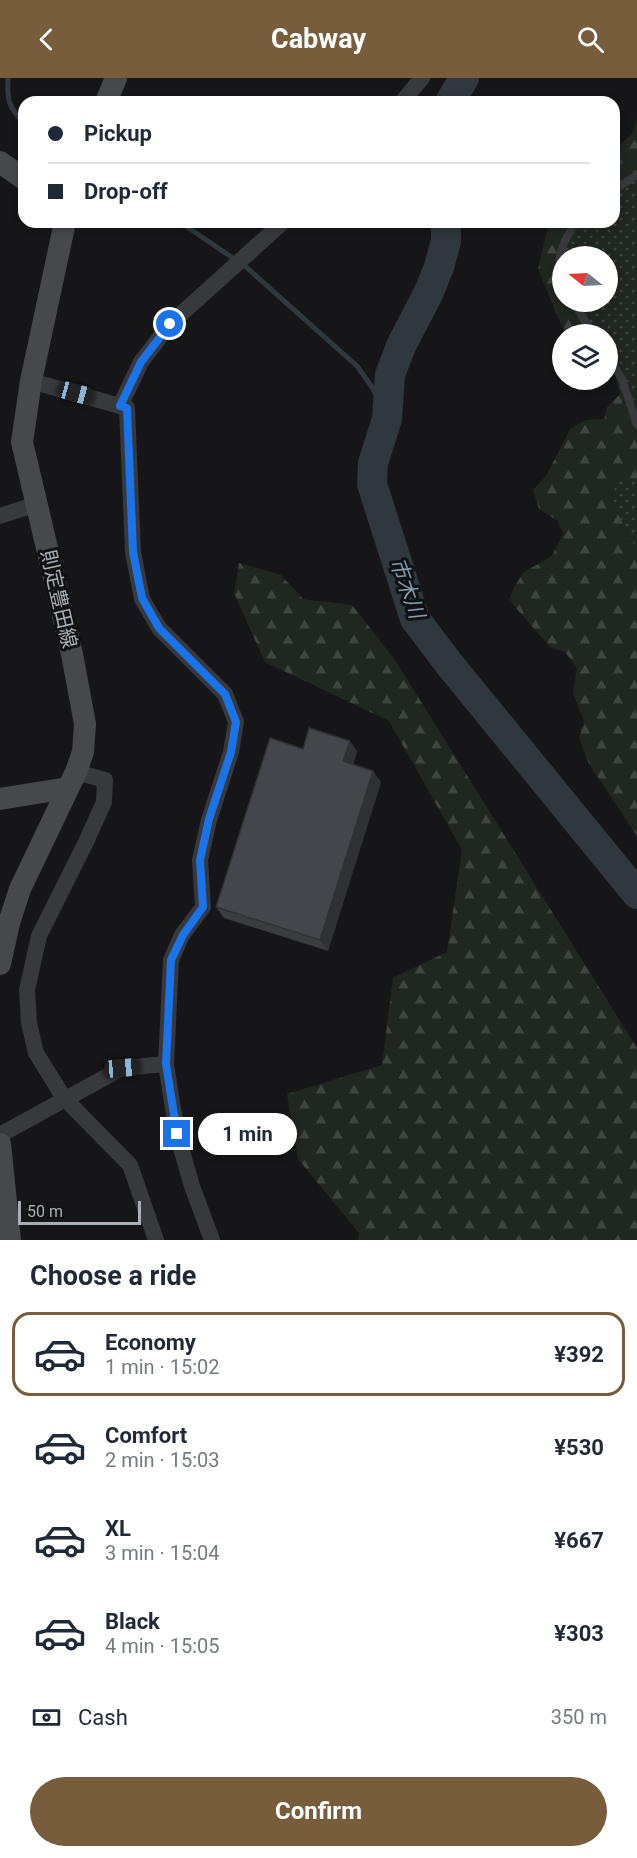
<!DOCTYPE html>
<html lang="en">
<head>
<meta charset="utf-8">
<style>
  :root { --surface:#fff; --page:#f2f2f3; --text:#1f2937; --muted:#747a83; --line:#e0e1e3; --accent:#785d3c }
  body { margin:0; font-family:Roboto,"Noto Sans JP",sans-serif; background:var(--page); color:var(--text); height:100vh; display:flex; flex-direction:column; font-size:22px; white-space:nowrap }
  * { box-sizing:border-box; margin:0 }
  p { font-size:20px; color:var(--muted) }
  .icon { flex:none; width:33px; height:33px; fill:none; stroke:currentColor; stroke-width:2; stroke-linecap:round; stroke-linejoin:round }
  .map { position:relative; height:1162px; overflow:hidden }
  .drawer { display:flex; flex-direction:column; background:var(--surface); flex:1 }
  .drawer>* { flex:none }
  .hud { position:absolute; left:18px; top:18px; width:602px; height:132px; border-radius:18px; box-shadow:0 3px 9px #0003; display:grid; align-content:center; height:132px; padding:0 30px; background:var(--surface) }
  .needle { width:39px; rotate:288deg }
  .tools { position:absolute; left:552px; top:168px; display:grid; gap:12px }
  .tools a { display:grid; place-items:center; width:66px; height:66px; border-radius:50%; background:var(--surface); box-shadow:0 3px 9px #0003; font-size:30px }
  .scale { position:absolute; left:18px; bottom:15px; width:123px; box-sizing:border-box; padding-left:6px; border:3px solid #a9afb7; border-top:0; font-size:16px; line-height:21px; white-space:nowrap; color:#a9afb7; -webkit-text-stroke:4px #111113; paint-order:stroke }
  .end { position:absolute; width:27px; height:27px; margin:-14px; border:8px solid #1a73e8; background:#fff; box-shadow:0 0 0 3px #fff }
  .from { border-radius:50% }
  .bubble { position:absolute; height:42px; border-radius:21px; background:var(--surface); box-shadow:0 3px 9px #0003; font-size:20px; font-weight:700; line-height:42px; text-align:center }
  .car { position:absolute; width:18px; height:36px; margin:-18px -9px; border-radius:8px; box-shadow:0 0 4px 2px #0007; background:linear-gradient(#222 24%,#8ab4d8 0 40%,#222 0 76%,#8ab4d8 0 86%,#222 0) }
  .hud b { display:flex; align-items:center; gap:21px; height:57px; font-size:22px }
  .hud b+b { border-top:2px solid var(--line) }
  .hud i { width:15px; height:15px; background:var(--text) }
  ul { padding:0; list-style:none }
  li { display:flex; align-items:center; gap:18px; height:84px; margin:0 12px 9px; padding:0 18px; border:3px solid transparent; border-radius:18px }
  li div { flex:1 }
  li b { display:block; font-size:22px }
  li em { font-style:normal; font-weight:700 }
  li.current { border-color:var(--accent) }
  li>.icon { width:54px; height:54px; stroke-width:1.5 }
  h2 { padding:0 30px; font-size:27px; line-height:72px }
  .pay { display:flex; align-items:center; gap:15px; height:66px; padding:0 30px; font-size:22px }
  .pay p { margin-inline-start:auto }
  .action { display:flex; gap:12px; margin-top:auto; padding:12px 30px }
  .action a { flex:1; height:69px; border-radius:36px; background:var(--accent); color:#fff; font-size:24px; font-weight:700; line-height:69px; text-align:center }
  header { display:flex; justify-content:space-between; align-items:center; height:78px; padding:0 30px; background:var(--accent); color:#fff; font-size:27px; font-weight:700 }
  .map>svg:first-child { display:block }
  .grass { fill:url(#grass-dots) }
  .forest { fill:url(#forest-firs) }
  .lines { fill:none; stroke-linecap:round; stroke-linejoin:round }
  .stream { stroke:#2f383d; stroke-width:5 }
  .river { stroke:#2f383d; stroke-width:30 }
  .lane { stroke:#37393d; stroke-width:8 }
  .street { stroke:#37393d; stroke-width:16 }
  .secondary { stroke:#46484c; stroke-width:22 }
  .wall { fill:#3b3c40 }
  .shaded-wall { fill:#303134 }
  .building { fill:#45464b; stroke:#303134; stroke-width:1.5 }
  .route { stroke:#1a73e8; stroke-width:8 }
  .labels { text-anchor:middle; stroke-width:6; stroke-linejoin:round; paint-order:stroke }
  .street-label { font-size:20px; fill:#a9afb7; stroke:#111113 }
  .water-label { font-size:21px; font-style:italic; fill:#839faf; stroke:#111113 }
</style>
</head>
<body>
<header><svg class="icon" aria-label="back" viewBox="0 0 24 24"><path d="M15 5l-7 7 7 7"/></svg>Cabway<svg class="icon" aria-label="search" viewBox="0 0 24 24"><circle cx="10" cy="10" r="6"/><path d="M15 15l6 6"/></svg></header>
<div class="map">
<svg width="637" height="1162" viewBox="0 0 637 1162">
  <defs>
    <pattern id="grass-dots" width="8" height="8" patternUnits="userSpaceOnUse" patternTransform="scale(1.5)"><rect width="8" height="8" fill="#202721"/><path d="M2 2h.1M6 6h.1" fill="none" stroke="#3e443f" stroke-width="1.8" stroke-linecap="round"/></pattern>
    <pattern id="forest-firs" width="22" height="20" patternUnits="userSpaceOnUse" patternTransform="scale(1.5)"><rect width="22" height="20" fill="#202721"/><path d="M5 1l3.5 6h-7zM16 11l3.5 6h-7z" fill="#3e443f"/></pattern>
  </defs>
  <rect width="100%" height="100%" fill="#161618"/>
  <!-- grass -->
  <g class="grass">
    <path d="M637,93V358L623,329L616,300L608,287V256H588L569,224H608V178H562V210C552,187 557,164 571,144H614V108Z"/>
    <path d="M620,399L637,401V473L610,420Z"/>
  </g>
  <!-- forest -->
  <g class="forest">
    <path d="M637,40V93L614,108V73L632,56Z"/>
    <path d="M549,144H571C560,160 552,180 558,200C560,209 562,214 562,224H569L588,256H565L538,191Z"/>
    <path d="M621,315L623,329L637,358V401L620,399L610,420L637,473V758L589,686L579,660L584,643L573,615L577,590L565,574L551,570L509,522L514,509L524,494L552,478L563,456L558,443L539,431L533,412L546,398L571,350L586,342L604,341L607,329Z"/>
    <path d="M239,485L281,497L303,521L352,527L395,582L637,970V1162H358L359,1155L298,1081L287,1016L382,987L393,900L447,874L462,772L389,643L265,584L234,515Z"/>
  </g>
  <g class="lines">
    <!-- stream -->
    <g class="stream">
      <path d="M8,0C7,21 8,29 24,45"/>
      <path d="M180,144L246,189L357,288L372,309L387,341"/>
    </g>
    <!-- river -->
    <g class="river">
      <path d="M450,24L464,0"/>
      <path d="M446,144V163L439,189L429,214L401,268L390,297L387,341L373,385L372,406L415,541L450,587L637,816"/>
    </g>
    <!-- lane -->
    <g class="lane">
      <path d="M614,112L637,97"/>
      <path d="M562,200C554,181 565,159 577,144"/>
      <path d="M573,224L593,256"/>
      <path d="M608,278L622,301L637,347"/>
    </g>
    <!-- street -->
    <g class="street">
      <path d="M402,24L422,0"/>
      <path d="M31,303L127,330L133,474L142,521L159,550L225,616L236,644L231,674L209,742L200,782L203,829L182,857L171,882L166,986L177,1056L192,1108L212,1162"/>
      <path d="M120,328L141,284L170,246L283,144"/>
      <path d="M0,438L37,426"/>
      <path d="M76,694L105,702L104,724L86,764L39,858L27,912L29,945L36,975L64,1020L130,1087L156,1162"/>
      <path d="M0,1057L122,990L166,986"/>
    </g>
    <!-- secondary -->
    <g class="secondary">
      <path d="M106,24L116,0"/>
      <path d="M0,84L24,101"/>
      <path d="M0,721L68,710"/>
      <path d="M0,886L9,845L20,811L76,694L83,674L85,646L72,576L22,364L31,303L65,144"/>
      <path d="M0,1066L10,1162"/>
    </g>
  </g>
  <!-- wall -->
  <path class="wall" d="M303,671L357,673L353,687L381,704L328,873L224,840L216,829Z"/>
  <!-- shaded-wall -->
  <g class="shaded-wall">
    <path d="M350,663L357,673L351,694L343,683Z"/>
    <path d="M373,693L381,704L328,873L320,862Z"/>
  </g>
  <!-- building -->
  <path class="building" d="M309,650L350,663L343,683L373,693L320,862L216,829L270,660L303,671Z"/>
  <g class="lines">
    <!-- route -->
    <path class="route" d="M170,246L141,284L120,328L127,330L133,474L142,520L159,550L225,616L236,644L231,674L209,741L200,782L203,829L183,857L171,882L166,986L177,1056"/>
  </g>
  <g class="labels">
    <!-- street labels -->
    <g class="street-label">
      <text transform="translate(59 521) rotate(77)" y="7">則定豊田線</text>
    </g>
    <!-- water labels -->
    <g class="water-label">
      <text transform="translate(407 510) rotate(70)" y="7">市木川</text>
    </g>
  </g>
</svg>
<div class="tools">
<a><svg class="needle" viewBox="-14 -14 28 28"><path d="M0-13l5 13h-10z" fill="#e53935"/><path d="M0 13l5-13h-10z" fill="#747a83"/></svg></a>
<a><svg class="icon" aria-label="layers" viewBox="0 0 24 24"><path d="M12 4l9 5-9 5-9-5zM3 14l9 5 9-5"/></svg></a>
</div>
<div class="scale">50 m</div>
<i class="end from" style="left:170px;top:246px"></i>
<i class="end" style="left:177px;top:1056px"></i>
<div class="bubble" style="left:198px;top:1035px;width:99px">1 min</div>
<i class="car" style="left:76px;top:315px;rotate:105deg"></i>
<i class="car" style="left:122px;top:990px;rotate:85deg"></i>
<div class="hud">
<b><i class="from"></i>Pickup</b>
<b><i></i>Drop-off</b>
</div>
</div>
<section class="drawer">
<h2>Choose a ride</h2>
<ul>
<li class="current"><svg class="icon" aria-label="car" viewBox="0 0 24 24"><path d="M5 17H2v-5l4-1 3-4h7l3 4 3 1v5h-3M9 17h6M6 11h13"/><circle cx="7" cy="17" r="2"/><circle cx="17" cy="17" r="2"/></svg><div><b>Economy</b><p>1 min · 15:02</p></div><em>¥392</em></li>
<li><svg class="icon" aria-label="car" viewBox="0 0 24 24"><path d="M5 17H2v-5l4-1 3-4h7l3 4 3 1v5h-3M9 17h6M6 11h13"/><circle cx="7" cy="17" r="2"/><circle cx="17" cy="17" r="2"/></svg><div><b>Comfort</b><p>2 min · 15:03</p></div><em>¥530</em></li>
<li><svg class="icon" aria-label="car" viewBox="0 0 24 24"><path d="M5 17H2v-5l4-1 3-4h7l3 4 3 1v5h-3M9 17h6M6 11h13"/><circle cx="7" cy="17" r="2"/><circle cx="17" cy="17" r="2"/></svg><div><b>XL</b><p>3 min · 15:04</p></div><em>¥667</em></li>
<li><svg class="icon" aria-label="car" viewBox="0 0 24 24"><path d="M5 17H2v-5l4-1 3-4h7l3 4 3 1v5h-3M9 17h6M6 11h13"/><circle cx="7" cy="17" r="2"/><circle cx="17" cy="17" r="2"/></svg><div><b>Black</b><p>4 min · 15:05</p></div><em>¥303</em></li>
</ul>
<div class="pay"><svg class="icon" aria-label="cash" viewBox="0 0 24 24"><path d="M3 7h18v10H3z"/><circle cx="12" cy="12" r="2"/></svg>Cash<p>350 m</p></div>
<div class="action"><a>Confirm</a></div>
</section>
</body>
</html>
